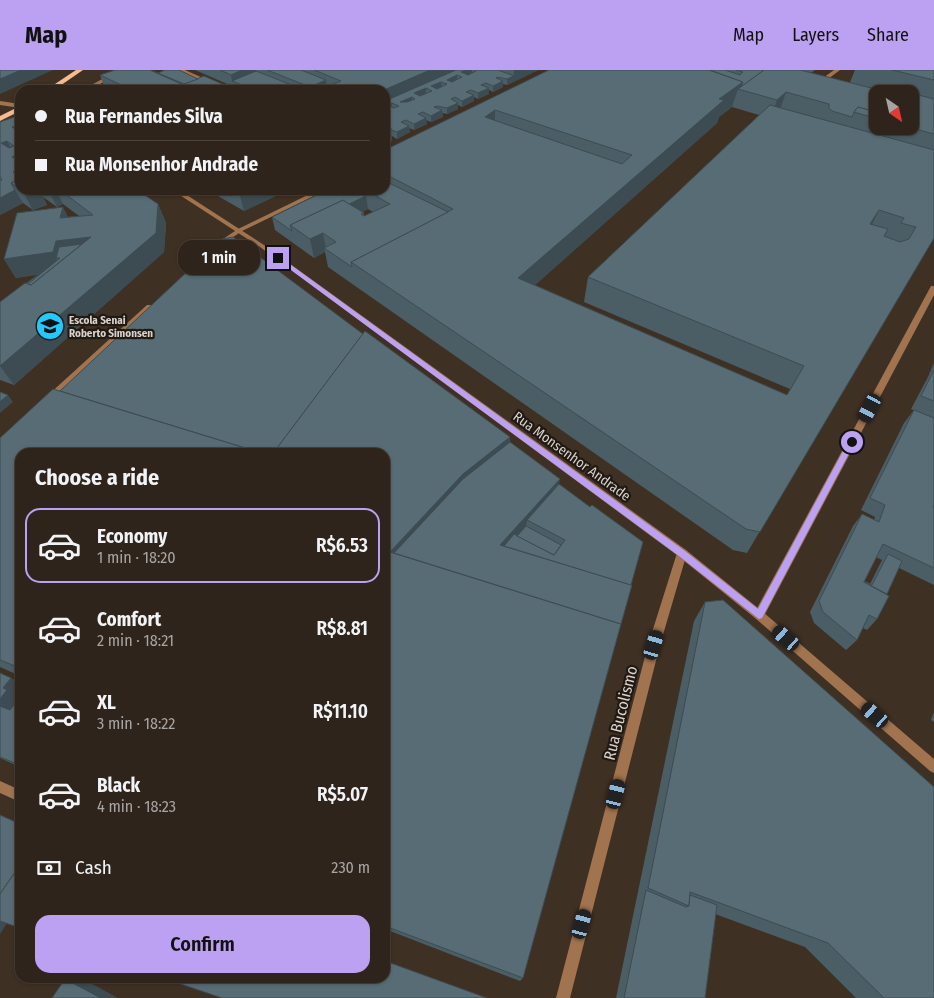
<!DOCTYPE html>
<html lang="en">
<head>
<meta charset="utf-8">
<style>
  :root { --surface:#2f241b; --page:#372c24; --text:#f1f3f6; --muted:#a7a4a3; --line:#4a413a; --accent:#bca0f2 }
  body { margin:0; font-family:"Fira Sans Condensed",sans-serif; background:var(--page); color:var(--text); height:100vh; display:flex; flex-direction:column; font-size:19px; white-space:nowrap }
  * { box-sizing:border-box; margin:0 }
  p { font-size:16px; color:var(--muted) }
  .icon { flex:none; width:28px; height:28px; fill:none; stroke:currentColor; stroke-width:2; stroke-linecap:round; stroke-linejoin:round }
  .map { position:relative; flex:1; overflow:hidden }
  .side { position:absolute; left:15px; top:378px; width:375px; height:535px; display:flex; flex-direction:column; background:var(--surface); border-radius:15px; box-shadow:0 1px 4px #0004,0 0 0 1px var(--line) }
  .side>* { flex:none }
  .guide { position:absolute; left:15px; top:15px; width:375px; height:110px; border-radius:15px; box-shadow:0 1px 4px #0004,0 0 0 1px var(--line); display:grid; align-content:center; height:110px; padding:0 20px; background:var(--surface) }
  .needle { width:32px; rotate:146deg }
  .tools { position:absolute; left:869px; top:15px; display:grid; gap:10px }
  .tools a { display:grid; place-items:center; width:50px; height:50px; border-radius:10px; background:var(--surface); box-shadow:0 1px 4px #0004,0 0 0 1px var(--line); font-size:25px }
  .end { position:absolute; width:22px; height:22px; margin:-11px; border:6px solid #bca0f2; background:#111; box-shadow:0 0 0 2px #111 }
  .from { border-radius:50% }
  .bubble { position:absolute; height:35px; border-radius:15px; background:var(--surface); box-shadow:0 1px 4px #0004,0 0 0 1px var(--line); font-size:16px; font-weight:600; line-height:35px; text-align:center }
  .car { position:absolute; width:15px; height:30px; margin:-15px -8px; border-radius:6px; box-shadow:0 0 4px 1px #0007; background:linear-gradient(#222 24%,#8ab4d8 0 40%,#222 0 76%,#8ab4d8 0 86%,#222 0) }
  .guide b { display:flex; align-items:center; gap:18px; height:48px; font-size:19px }
  .guide b+b { border-top:1px solid var(--line) }
  .guide i { width:12px; height:12px; background:var(--text) }
  ul { padding:0; list-style:none }
  li { display:flex; align-items:center; gap:15px; height:75px; margin:0 10px 8px; padding:0 10px; border:2px solid transparent; border-radius:15px }
  li div { flex:1 }
  li b { display:block; font-size:19px }
  li em { font-style:normal; font-weight:600 }
  li.active { border-color:var(--accent) }
  li>.icon { width:45px; height:45px; stroke-width:1.5 }
  h2 { padding:0 20px; font-size:22px; line-height:60px }
  .pay { display:flex; align-items:center; gap:12px; height:55px; padding:0 20px; font-size:19px }
  .pay p { margin-inline-start:auto }
  .cta { display:flex; gap:10px; margin-top:auto; padding:10px 20px }
  .cta a { flex:1; height:58px; border-radius:15px; background:var(--accent); color:#111; font-size:20px; font-weight:600; line-height:58px; text-align:center }
  header { display:flex; align-items:center; gap:30px; box-sizing:border-box; height:70px; padding:0 25px; background:var(--accent); color:#111 }
  header strong { font-size:24px }
  nav { display:flex; gap:28px; margin-inline-start:auto; font-size:18px }
  .map>svg:first-child { display:block }
  .lines { fill:none; stroke-linecap:round; stroke-linejoin:round }
  .service { fill:#a1734e; fill-rule:evenodd }
  .minor { fill:#a1734e; fill-rule:evenodd }
  .tertiary { fill:#a1734e; fill-rule:evenodd }
  .primary { fill:#f5bc90; fill-rule:evenodd }
  .wall { fill:#4b5d65; fill-rule:evenodd }
  .shaded-wall { fill:#3d4c52; fill-rule:evenodd }
  .building { fill:#576c75; stroke:#3d4c52; fill-rule:evenodd }
  .route { fill:#bca0f2 }
  .labels { text-anchor:middle; stroke-width:4.5; stroke-linejoin:round; paint-order:stroke }
  .far-poi-label { font-size:11px; font-weight:bold; fill:#dad1c9; stroke:#201914; text-anchor:start }
  .street-label { font-size:14px; fill:#dad1c9; stroke:#201914 }
  .near-street-label { font-size:16px; fill:#dad1c9; stroke:#201914 }
</style>
</head>
<body>
<header>
<strong>Map</strong>
<nav><a>Map</a><a>Layers</a><a>Share</a></nav>
</header>
<div class="map">
<svg width="934" height="928" viewBox="0 0 934 928">
  <rect width="100%" height="100%" fill="#3f3024"/>
  <g class="lines">
    <!-- service -->
    <path class="service" d="M119,0H126L89,20H82Z"/>
    <!-- minor -->
    <g class="minor">
      <path d="M178,0H185L230,20H222Z"/>
      <path d="M834,0H840L820,15H816V13Z"/>
      <path d="M0,31L20,34V38L0,35Z"/>
      <path d="M318,120H326L242,161L220,176L214,175L238,159Z"/>
      <path d="M931,216H934V225L763,548L759,550L755,548L754,545L755,542Z"/>
      <path d="M147,235H150L154,237L53,330H47L46,328L47,326Z"/>
      <path d="M682,479L686,480L687,483L660,575L570,928H556L648,575L677,483L678,480Z"/>
      <path d="M0,711L20,720V732L0,723Z"/>
    </g>
    <!-- tertiary -->
    <path class="tertiary" d="M172,120H179L264,175L686,480L763,542L934,689V703L930,701L755,548L678,486L260,177Z"/>
    <!-- primary -->
    <g class="primary">
      <path d="M76,0H83L54,20H46Z"/>
      <path d="M20,36V41L0,51V46Z"/>
    </g>
  </g>
  <!-- wall -->
  <g class="wall">
    <path d="M195,0H538L507,15L503,14V17L493,22L489,20V24L478,29L474,27V31L462,37L458,35V39L447,44L442,43L443,47L431,52L426,50L427,54L414,60L409,58L410,62L397,69L392,66V71L385,74V20H241Z"/>
    <path d="M549,0H815L811,3L850,13V12L855,0H934V168L747,483L733,480L328,197L325,182L314,188L275,160L272,147L327,120H385V80ZM878,24L910,56H878ZM732,37L759,45L588,207L584,232L790,319L787,325L535,215L717,53L719,47ZM368,139L373,142L364,146V143L362,142Z"/>
    <path d="M158,3L198,9L236,20H92L104,16L100,5Z"/>
    <path d="M20,45V120H137L158,134L166,153L164,182L14,315L0,310V232L39,204L16,208L4,189L68,147L79,146L63,134L57,137L43,127L47,135L33,140L23,133L0,145V52Z"/>
    <path d="M216,120H288L244,141L218,126Z"/>
    <path d="M363,264L510,367V372L559,414L590,437L523,908L520,911L385,859V382H20V606L0,597V368L60,321Z"/>
    <path d="M934,293V348L911,339L928,307Z"/>
    <path d="M914,340L934,348V515L899,498L887,524L877,549L867,560L863,558L857,570L846,580L814,553L810,542L853,456L862,444L874,450L875,447L861,440L904,353ZM876,487L882,490L870,514L864,511Z"/>
    <path d="M705,532L934,928H856L805,877L715,844L705,928H616L694,551Z"/>
    <path d="M0,603L11,608L20,614V622L17,626L20,628V697L0,688Z"/>
    <path d="M934,642V652L931,650Z"/>
  </g>
  <!-- shaded-wall -->
  <g class="shaded-wall">
    <path d="M21,0H53L0,24V2Z"/>
    <path d="M242,0H256L257,7L232,11L231,5Z"/>
    <path d="M430,0H472L471,5L461,4L457,6V11L447,16V10L441,12L442,18L432,21L426,18V24L415,29L414,25L392,33V39L385,38V20H384Z"/>
    <path d="M514,0H520V9L507,15V9L514,6Z"/>
    <path d="M520,0H538L520,9Z"/>
    <path d="M326,10L327,20H311L310,17Z"/>
    <path d="M503,11V17L493,22V16Z"/>
    <path d="M743,12L740,20L738,19L732,37L719,47L717,53L516,232L518,208L719,29Z"/>
    <path d="M489,18V24L478,29V23Z"/>
    <path d="M786,22L780,40L771,48L777,30Z"/>
    <path d="M474,25V31L462,37V31Z"/>
    <path d="M412,27V33L400,32Z"/>
    <path d="M458,33V39L447,44V38Z"/>
    <path d="M442,40L443,47L431,52V46Z"/>
    <path d="M495,40V63L485,47Z"/>
    <path d="M426,48L427,54L414,60V54Z"/>
    <path d="M385,53L391,58L392,71L385,74Z"/>
    <path d="M18,55L20,59V69L12,57Z"/>
    <path d="M409,56L410,62L397,69V62Z"/>
    <path d="M7,71L14,83L1,73Z"/>
    <path d="M20,83V104L12,87Z"/>
    <path d="M15,120L23,133L0,145V128Z"/>
    <path d="M21,120H39L47,135L33,140L23,122Z"/>
    <path d="M48,120H56L63,134L57,137Z"/>
    <path d="M244,120H288L244,141L239,122Z"/>
    <path d="M366,126L368,139L308,167L296,159Z"/>
    <path d="M158,134L166,153L164,182L14,315L0,296Z"/>
    <path d="M63,137L73,156L60,148Z"/>
    <path d="M879,140L867,165L870,154Z"/>
    <path d="M323,163L326,179L324,178L325,182L314,188L310,169Z"/>
    <path d="M91,167L100,186L43,234L35,221L58,202L16,208L4,189L53,182L56,171ZM56,188H60L65,196L66,190L74,189L62,199Z"/>
    <path d="M8,325L13,332L0,343V332Z"/>
    <path d="M510,367L508,390L405,491L390,482L463,404Z"/>
    <path d="M560,409L557,426L527,450L525,462L507,482L500,475Z"/>
    <path d="M11,608L20,614V622L17,626L20,628L9,643L0,637V629L3,618Z"/>
    <path d="M20,833L0,864V837Z"/>
    <path d="M65,909L85,910L118,928H101Z"/>
  </g>
  <!-- building -->
  <g class="building">
    <path d="M0,0H21L0,9Z"/>
    <path d="M115,0H151L195,20H132L100,5Z"/>
    <path d="M150,0L184,14L204,6L236,20H195Z"/>
    <path d="M165,0H179L198,9L184,14L158,3Z"/>
    <path d="M220,0H242L231,5Z"/>
    <path d="M267,0H301L326,10L310,17Z"/>
    <path d="M314,0H430L384,20H335L326,17L341,11Z"/>
    <path d="M456,0H467L461,2L468,5L476,1L475,0H498L514,6L507,9L497,7L496,8L503,11L493,16L486,13L481,15L489,18L478,23L471,20L466,22L474,25L462,31L455,27L451,29L458,33L447,38L437,36L434,37L442,40L431,46L423,42L418,44L426,48L414,54L406,50L401,52L409,56L397,62L391,60V58L385,56V31ZM457,5L462,7L452,12L447,10ZM441,12L447,14L437,19L431,16ZM426,18L432,21L420,26L414,23ZM412,27L415,29L407,32H400ZM392,33L399,36L394,38L387,35Z"/>
    <path d="M549,0H709L743,12L719,29L724,30L518,208L787,325L804,296L588,207L770,35L934,80V168L760,462L746,459L351,192L453,139L385,104V80ZM495,40L632,85L622,94L485,47ZM879,140L904,148L901,153L916,157L909,169L900,172L884,166L888,159L870,154Z"/>
    <path d="M710,0H725L740,5L743,2L736,0H764L741,17L743,12Z"/>
    <path d="M764,0H800L891,23L878,24V39L875,42L858,37L854,42L852,47L832,41L829,38V34L786,22L777,30L738,19Z"/>
    <path d="M892,0H934V10Z"/>
    <path d="M256,1L304,20H292L288,18L284,20H254L232,11Z"/>
    <path d="M104,16L114,20H92Z"/>
    <path d="M327,16H328L326,17L327,20H318Z"/>
    <path d="M895,19L934,29V64L905,56H910V24H891Z"/>
    <path d="M858,37L875,42L878,39V49L854,42Z"/>
    <path d="M20,45V56L18,55L12,57L20,63V83L12,87L18,91L20,90V99L13,102L20,108V109L11,113L15,120L0,128V110H2L0,106V52ZM7,71L14,76L9,78L1,73Z"/>
    <path d="M385,55L391,58L385,61Z"/>
    <path d="M20,99V104L16,101Z"/>
    <path d="M20,109V119L11,113Z"/>
    <path d="M385,111L448,142L351,192L352,197L324,178L336,172L323,163L310,169L290,155L343,130L364,143L361,144L364,146L390,134L365,120H385Z"/>
    <path d="M60,120H137L158,134L156,163L0,296V232L25,213L31,215L91,167L56,171L53,182L4,189L17,143L63,137L60,148L93,145Z"/>
    <path d="M235,120H244L239,122Z"/>
    <path d="M327,120H365L366,126L349,134L343,130L290,155L292,161L272,147Z"/>
    <path d="M233,167L363,264L274,382H258L60,321L222,169Z"/>
    <path d="M82,174L31,215L28,214L60,188H56L59,177Z"/>
    <path d="M365,261L510,367L463,404L390,482L621,554L523,908L385,856V382H274Z"/>
    <path d="M934,300V331L921,326Z"/>
    <path d="M53,319L258,382H20V598L0,590V368Z"/>
    <path d="M0,322L8,325L0,332Z"/>
    <path d="M914,340L934,348V435L933,437L934,438V498L883,474L864,512L889,526L877,549L869,545L857,570L823,542L819,531L862,444L879,452L885,435L870,428Z"/>
    <path d="M510,372L560,409L500,475L632,515L621,554L394,483L463,409Z"/>
    <path d="M559,414L590,437L592,435L643,472L631,515L504,476L514,464L554,485L565,470L527,450Z"/>
    <path d="M526,456L561,475L554,485L517,466Z"/>
    <path d="M888,484L902,491L887,524L864,512V511L872,515Z"/>
    <path d="M723,530L934,717V928H884L828,873L690,822L689,836L648,818L705,532Z"/>
    <path d="M0,603L11,608L3,618L7,620L0,629Z"/>
    <path d="M20,628V695L0,687V636L10,640Z"/>
    <path d="M0,745L20,754V795L0,824Z"/>
    <path d="M20,795V858L0,851V824Z"/>
    <path d="M646,820L686,837L689,836L690,825L717,835L705,928H624Z"/>
    <path d="M385,891L487,928H222L163,908H385Z"/>
    <path d="M65,909L101,928H52Z"/>
  </g>
  <!-- route -->
  <path class="route" d="M276,187H280L685,481L758,539L849,370H854L855,372L762,548L759,549L679,486L276,189Z"/>
  <!-- icons -->
  <defs>
    <symbol id="university-disc" viewBox="-11 -11 22 22"><circle r="9.5" fill="#23c9fe" stroke="#201914"/><path d="M0-5L7-2L0 1L-7-2ZM-4 1L0 2.5L4 1V4Q0 6-4 4Z" fill="#111"/></symbol>
  </defs>
  <g fill-rule="evenodd">
    <use href="#university-disc" x="34" y="240" width="32" height="32"/>
  </g>
  <g class="labels">
    <!-- far-poi labels -->
    <g class="far-poi-label">
      <text x="69" y="254">Escola Senai<tspan x="69" dy="13">Roberto Simonsen</tspan></text>
    </g>
    <!-- street labels -->
    <g class="street-label">
      <text transform="translate(572 386) rotate(36)" y="5">Rua Monsenhor Andrade</text>
    </g>
    <!-- near-street labels -->
    <g class="near-street-label">
      <text transform="translate(620 643) rotate(-76)" y="6">Rua Bucolismo</text>
    </g>
  </g>
</svg>
<div class="tools">
<a><svg class="needle" viewBox="-14 -14 28 28"><path d="M0-13l5 13h-10z" fill="#e53935"/><path d="M0 13l5-13h-10z" fill="#a7a4a3"/></svg></a>
</div>
<i class="end from" style="left:852px;top:372px"></i>
<i class="end" style="left:278px;top:188px"></i>
<div class="bubble" style="left:178px;top:170px;width:82px">1 min</div>
<i class="car" style="left:870px;top:338px;rotate:208deg"></i>
<i class="car" style="left:786px;top:568px;rotate:311deg"></i>
<i class="car" style="left:654px;top:575px;rotate:17deg"></i>
<i class="car" style="left:875px;top:645px;rotate:311deg"></i>
<i class="car" style="left:616px;top:724px;rotate:14deg"></i>
<i class="car" style="left:582px;top:854px;rotate:15deg"></i>
<div class="guide">
<b><i class="from"></i>Rua Fernandes Silva</b>
<b><i></i>Rua Monsenhor Andrade</b>
</div>
<section class="side">
<h2>Choose a ride</h2>
<ul>
<li class="active"><svg class="icon" aria-label="car" viewBox="0 0 24 24"><path d="M5 17H2v-5l4-1 3-4h7l3 4 3 1v5h-3M9 17h6M6 11h13"/><circle cx="7" cy="17" r="2"/><circle cx="17" cy="17" r="2"/></svg><div><b>Economy</b><p>1 min · 18:20</p></div><em>R$6.53</em></li>
<li><svg class="icon" aria-label="car" viewBox="0 0 24 24"><path d="M5 17H2v-5l4-1 3-4h7l3 4 3 1v5h-3M9 17h6M6 11h13"/><circle cx="7" cy="17" r="2"/><circle cx="17" cy="17" r="2"/></svg><div><b>Comfort</b><p>2 min · 18:21</p></div><em>R$8.81</em></li>
<li><svg class="icon" aria-label="car" viewBox="0 0 24 24"><path d="M5 17H2v-5l4-1 3-4h7l3 4 3 1v5h-3M9 17h6M6 11h13"/><circle cx="7" cy="17" r="2"/><circle cx="17" cy="17" r="2"/></svg><div><b>XL</b><p>3 min · 18:22</p></div><em>R$11.10</em></li>
<li><svg class="icon" aria-label="car" viewBox="0 0 24 24"><path d="M5 17H2v-5l4-1 3-4h7l3 4 3 1v5h-3M9 17h6M6 11h13"/><circle cx="7" cy="17" r="2"/><circle cx="17" cy="17" r="2"/></svg><div><b>Black</b><p>4 min · 18:23</p></div><em>R$5.07</em></li>
</ul>
<div class="pay"><svg class="icon" aria-label="cash" viewBox="0 0 24 24"><path d="M3 7h18v10H3z"/><circle cx="12" cy="12" r="2"/></svg>Cash<p>230 m</p></div>
<div class="cta"><a>Confirm</a></div>
</section>
</div>
</body>
</html>
